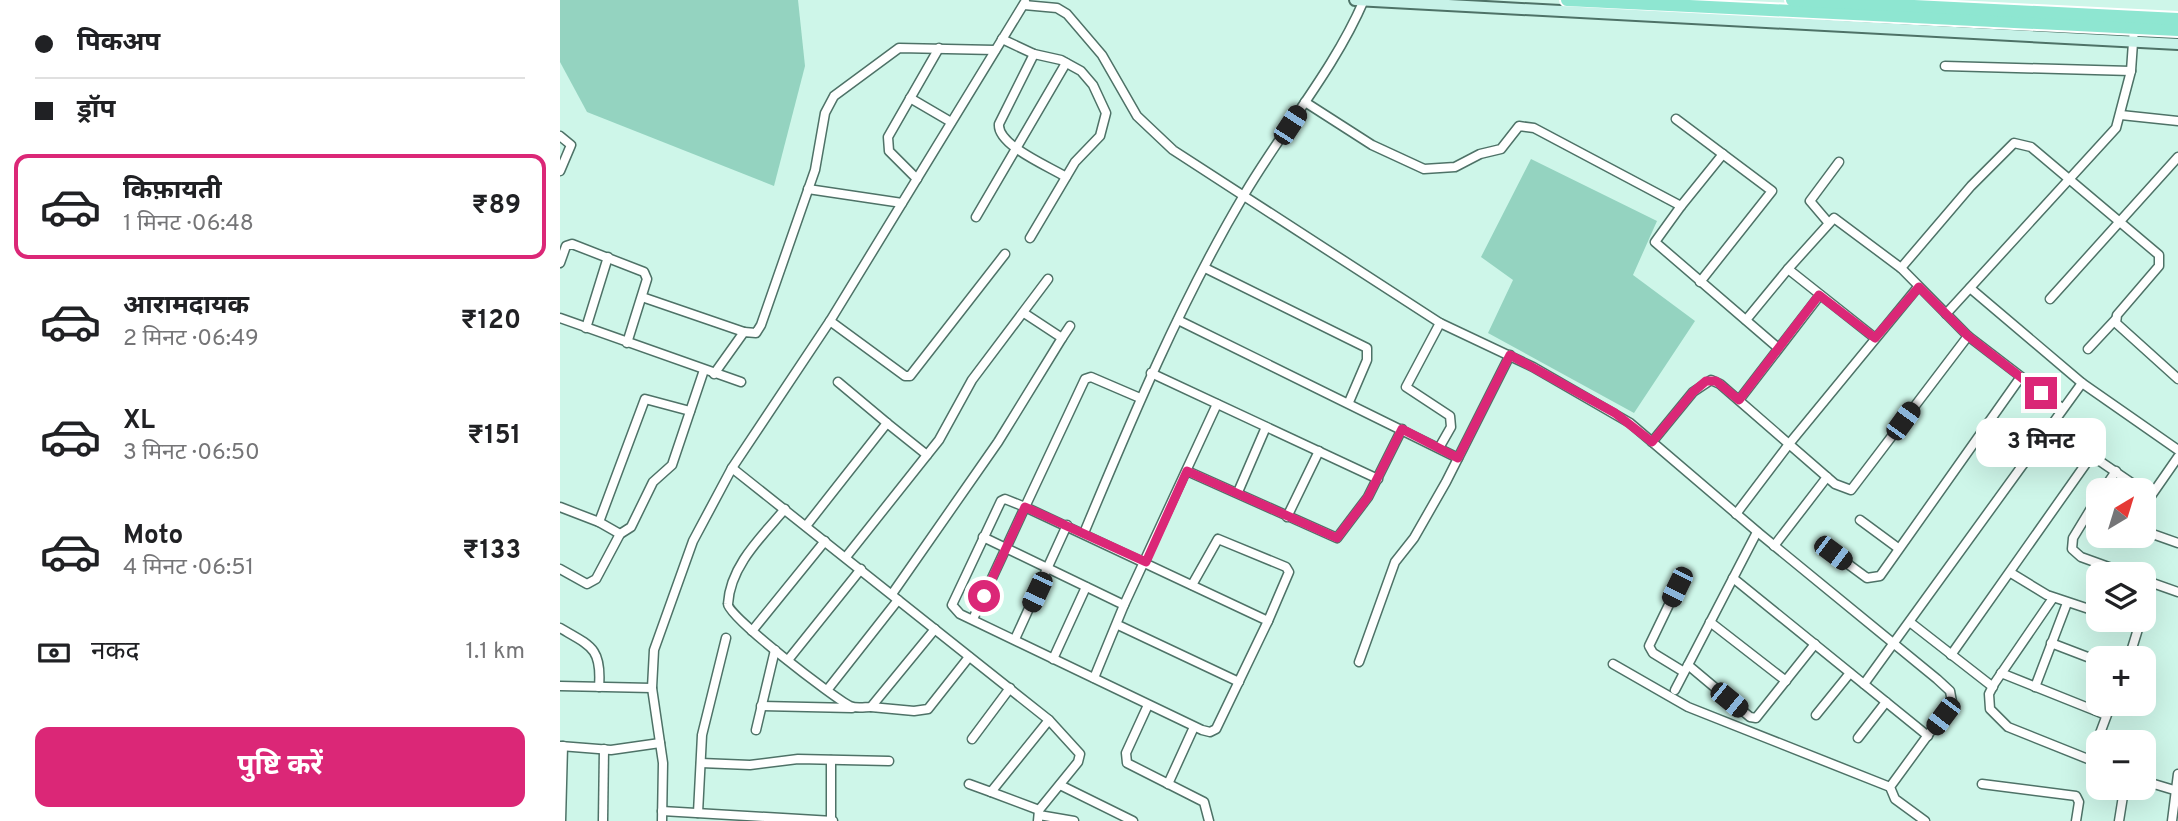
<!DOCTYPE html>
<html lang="hi">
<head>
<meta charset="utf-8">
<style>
  :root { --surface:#fff; --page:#f2f2f2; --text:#202124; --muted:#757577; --line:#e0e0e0; --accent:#db2777 }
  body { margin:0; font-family:Overpass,"Noto Sans Devanagari",sans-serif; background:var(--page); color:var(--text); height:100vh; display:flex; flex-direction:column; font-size:26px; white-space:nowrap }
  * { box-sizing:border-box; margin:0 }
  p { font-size:23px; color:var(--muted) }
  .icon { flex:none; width:38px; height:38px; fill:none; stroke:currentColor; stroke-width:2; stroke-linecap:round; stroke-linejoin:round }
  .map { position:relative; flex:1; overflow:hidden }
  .details { display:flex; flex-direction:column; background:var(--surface); width:560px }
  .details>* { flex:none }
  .guide { display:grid; align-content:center; height:154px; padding:0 35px; background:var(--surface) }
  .needle { width:46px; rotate:38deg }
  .fabs { position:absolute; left:1526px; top:478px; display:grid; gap:14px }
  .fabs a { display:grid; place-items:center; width:70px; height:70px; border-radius:14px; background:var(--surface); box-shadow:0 7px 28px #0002; font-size:35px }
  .end { position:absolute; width:32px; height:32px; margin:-16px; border:9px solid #db2777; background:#fff; box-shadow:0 0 0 4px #fff }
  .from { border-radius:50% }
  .bubble { position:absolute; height:49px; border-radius:14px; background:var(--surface); box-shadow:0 7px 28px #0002; font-size:23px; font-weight:700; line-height:49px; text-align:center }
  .car { position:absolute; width:21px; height:42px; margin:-21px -10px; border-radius:9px; box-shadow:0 0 5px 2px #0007; background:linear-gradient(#222 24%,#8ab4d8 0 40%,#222 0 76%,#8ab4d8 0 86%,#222 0) }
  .guide b { display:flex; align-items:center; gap:24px; height:66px; font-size:26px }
  .guide b+b { border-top:2px solid var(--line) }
  .guide i { width:18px; height:18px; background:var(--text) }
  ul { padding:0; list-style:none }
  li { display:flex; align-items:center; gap:21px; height:105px; margin:0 14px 10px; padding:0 21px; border:4px solid transparent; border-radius:14px }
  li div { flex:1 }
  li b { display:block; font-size:26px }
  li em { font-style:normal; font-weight:700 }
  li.on { border-color:var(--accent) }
  li>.icon { width:63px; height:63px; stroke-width:1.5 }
  .pay { display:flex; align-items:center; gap:18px; height:77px; padding:0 35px; font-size:26px }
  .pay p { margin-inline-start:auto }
  .action { display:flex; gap:14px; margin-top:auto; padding:14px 35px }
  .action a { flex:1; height:80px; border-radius:14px; background:var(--accent); color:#fff; font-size:28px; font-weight:700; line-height:80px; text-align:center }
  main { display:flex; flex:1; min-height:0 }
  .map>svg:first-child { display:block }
  .green { fill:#94d3c0 }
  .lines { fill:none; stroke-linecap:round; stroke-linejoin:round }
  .street-casing { stroke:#4e7267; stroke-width:11 }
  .secondary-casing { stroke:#4e7267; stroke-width:14 }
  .primary-casing { stroke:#fff; stroke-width:16 }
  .street { stroke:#fff; stroke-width:8 }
  .secondary { stroke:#c7f2e8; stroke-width:10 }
  .primary { stroke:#8ee6d1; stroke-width:12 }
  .route { stroke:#db2777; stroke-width:9 }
</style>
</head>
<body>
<main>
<section class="details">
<div class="guide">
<b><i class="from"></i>पिकअप</b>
<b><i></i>ड्रॉप</b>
</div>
<ul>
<li class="on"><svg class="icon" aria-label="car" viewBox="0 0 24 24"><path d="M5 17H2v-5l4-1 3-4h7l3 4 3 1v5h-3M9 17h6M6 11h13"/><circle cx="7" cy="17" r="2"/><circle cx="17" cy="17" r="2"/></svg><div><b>किफ़ायती</b><p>1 मिनट · 06:48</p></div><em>₹89</em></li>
<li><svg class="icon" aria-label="car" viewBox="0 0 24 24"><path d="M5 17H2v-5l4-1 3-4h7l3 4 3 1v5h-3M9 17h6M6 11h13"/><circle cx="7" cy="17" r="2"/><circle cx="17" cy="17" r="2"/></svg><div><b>आरामदायक</b><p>2 मिनट · 06:49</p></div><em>₹120</em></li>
<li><svg class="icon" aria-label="car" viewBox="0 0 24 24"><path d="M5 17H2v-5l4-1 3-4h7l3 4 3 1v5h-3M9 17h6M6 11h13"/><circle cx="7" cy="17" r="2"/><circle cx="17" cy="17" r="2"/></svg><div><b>XL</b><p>3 मिनट · 06:50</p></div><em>₹151</em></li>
<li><svg class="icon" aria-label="car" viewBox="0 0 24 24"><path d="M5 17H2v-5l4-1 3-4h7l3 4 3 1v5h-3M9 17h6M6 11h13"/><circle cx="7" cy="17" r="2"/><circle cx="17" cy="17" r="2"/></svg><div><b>Moto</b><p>4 मिनट · 06:51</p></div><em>₹133</em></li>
</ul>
<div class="pay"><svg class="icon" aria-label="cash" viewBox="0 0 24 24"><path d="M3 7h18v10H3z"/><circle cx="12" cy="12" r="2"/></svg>नकद<p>1.1 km</p></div>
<div class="action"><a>पुष्टि करें</a></div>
</section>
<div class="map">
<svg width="1618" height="821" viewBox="0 0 1618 821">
  <rect width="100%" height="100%" fill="#cef6e9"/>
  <!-- green -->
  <g class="green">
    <path d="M0,0H238L245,66L214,186L27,112L0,62Z"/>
    <path d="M971,159L1097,221L1073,275L1135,321L1074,413L928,333L953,280L921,257Z"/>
  </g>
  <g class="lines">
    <defs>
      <g id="street">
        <path d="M464,5L497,8L507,14L542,55L577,116L613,150L880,323L973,367L1070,423L1200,534L1377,679L1390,691L1392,702L1330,787L1335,799L1365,821"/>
        <path d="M442,39L474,54L501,60L521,71L533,85L546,113L540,136L515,162L470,238"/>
        <path d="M474,54L439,124C437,145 488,166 506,177"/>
        <path d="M1385,66L1571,71"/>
        <path d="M350,98L391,122"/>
        <path d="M745,102L812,145L864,169L895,167L920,154L941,149L959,126L974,128L1121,206L1095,242L1217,347"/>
        <path d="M1561,115L1618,121"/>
        <path d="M1116,119L1212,191L1140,282"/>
        <path d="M0,136L11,145L0,171"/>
        <path d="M357,179L329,151L328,137L379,48"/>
        <path d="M248,189L342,203"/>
        <path d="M1121,206L1163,154"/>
        <path d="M416,217L506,63"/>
        <path d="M1267,221L1250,201L1279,162"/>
        <path d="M0,263L6,246L12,244L84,272L87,279L67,343"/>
        <path d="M645,268L807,348V360L789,402"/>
        <path d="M1341,268L1411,186L1454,143L1471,147L1599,255V266L1557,315L1556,323L1618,379"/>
        <path d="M1410,288L1522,383L1618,450"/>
        <path d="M82,297L184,332"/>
        <path d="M1490,299L1618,157"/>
        <path d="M1386,314L1556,128L1571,71L1574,28"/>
        <path d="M0,318L181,382"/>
        <path d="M618,320L898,458"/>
        <path d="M1186,320L1228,269L1315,338"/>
        <path d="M270,321L345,376H350L445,254"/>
        <path d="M26,328L48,257"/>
        <path d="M1408,336L1502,408"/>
        <path d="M502,338L510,326"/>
        <path d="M1528,349L1556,319"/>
        <path d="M591,373L818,479"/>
        <path d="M154,374L184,332L196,333L201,325L255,170L265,113L274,96L339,48L435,50"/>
        <path d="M278,382L327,423"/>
        <path d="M1179,400L1260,295"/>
        <path d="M1490,427L1582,490"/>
        <path d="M1092,442L1133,392L1151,380L1160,384L1275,484L1291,490L1408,336L1341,268L1274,218L1228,269"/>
        <path d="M879,448L891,427L890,416L846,387L880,323"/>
        <path d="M172,468L489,720L520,754L518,762L479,810L478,821"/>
        <path d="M627,471L777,538L808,497L842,429"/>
        <path d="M1543,490L1556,471"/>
        <path d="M678,492L706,427"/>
        <path d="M1538,497L1513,538L1512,549L1521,557L1568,574"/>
        <path d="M1584,506L1618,457"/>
        <path d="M0,507L39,522L60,534"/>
        <path d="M225,509C202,536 170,566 168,604C167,616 274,698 290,706C296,709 305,707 311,707L375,629"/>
        <path d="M1176,514L1229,444L1358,287"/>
        <path d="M727,517L759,451"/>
        <path d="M1300,520L1338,548"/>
        <path d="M39,522L85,399L130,411"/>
        <path d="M246,526L327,423L367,455L379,440L412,380L488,279"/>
        <path d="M1584,531L1618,543"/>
        <path d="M524,533C572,418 620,303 684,195C722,130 774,70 804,0"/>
        <path d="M423,537L564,605"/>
        <path d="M1214,546L1267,477"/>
        <path d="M1273,553L1307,578L1320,576L1460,378"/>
        <path d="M286,557L367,455"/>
        <path d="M0,569L27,584L36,579L60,534L71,527L93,482L112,465L144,370"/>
        <path d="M1451,573L1487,595L1538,612"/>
        <path d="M1173,578L1368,736"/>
        <path d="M1584,580L1618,592"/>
        <path d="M632,585L658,539L726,567L729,572L708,621"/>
        <path d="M1117,588L1089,646L1093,653L1124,672"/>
        <path d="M332,594L438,442L502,338L464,313"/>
        <path d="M1493,598L1434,684L1429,694L1430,709L1448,727L1538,763"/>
        <path d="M413,619L465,507L708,621L656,729L650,732L642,730L400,614L392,605L441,501L445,499L465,507L525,379L531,377L580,398"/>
        <path d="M1558,620L1578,629L1569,658"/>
        <path d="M1150,622L1226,681"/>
        <path d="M1351,623L1433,687"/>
        <path d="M558,625L679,682"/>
        <path d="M0,628C31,646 42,648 39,687"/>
        <path d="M192,631L265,541"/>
        <path d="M455,639L507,525"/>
        <path d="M1491,643L1538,661"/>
        <path d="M1391,655L1532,455"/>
        <path d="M493,659L526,587"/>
        <path d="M228,660L301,569"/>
        <path d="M799,662L835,562L854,538L886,482L950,355"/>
        <path d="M1053,664L1128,707L1330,787"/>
        <path d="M1128,665L1190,717L1196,718L1255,644"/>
        <path d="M1441,673L1546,715"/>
        <path d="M534,678L564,605L657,404"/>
        <path d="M1304,684L1522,383"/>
        <path d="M0,686L92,688"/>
        <path d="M1475,687L1507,603"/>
        <path d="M268,689L338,600"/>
        <path d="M1115,690L1197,532"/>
        <path d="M588,705L566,753L567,763L644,802L649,821"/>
        <path d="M201,706L292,708"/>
        <path d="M311,707L354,711L368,709L409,657"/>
        <path d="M1256,715L1290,673"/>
        <path d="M196,730L215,650"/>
        <path d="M1298,738L1326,702"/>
        <path d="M412,739L450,688"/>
        <path d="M0,746L51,750L100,743"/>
        <path d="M271,760V820"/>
        <path d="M1530,760L1551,704"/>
        <path d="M141,763L190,765L238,759L329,761"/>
        <path d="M1584,781L1614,790"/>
        <path d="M409,784L431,792L489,720"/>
        <path d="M608,784L634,727"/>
        <path d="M1422,784L1516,796L1519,802L1516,821"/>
        <path d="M500,785L573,821"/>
        <path d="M431,792L479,810"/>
        <path d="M102,811L273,821"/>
        <path d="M138,813L142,735L166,638"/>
        <path d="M479,815L514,821"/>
        <path d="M1,821L3,746"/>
        <path d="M43,821L44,749"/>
        <path d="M102,821L103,763L92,688L94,650L133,541L172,468L270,321L465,2"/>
        <path d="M1559,821L1563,796"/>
        <path d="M1612,821L1618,774"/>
      </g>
      <path id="secondary" d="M795,0L1618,44"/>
      <g id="primary">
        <path d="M1007,0L1618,30"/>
        <path d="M1232,0L1618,19"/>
      </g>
    </defs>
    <!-- street casing -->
    <use href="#street" class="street-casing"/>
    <!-- secondary casing -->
    <use href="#secondary" class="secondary-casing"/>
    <!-- primary casing -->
    <use href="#primary" class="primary-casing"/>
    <!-- street -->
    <use href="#street" class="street"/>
    <!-- secondary -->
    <use href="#secondary" class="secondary"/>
    <!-- primary -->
    <use href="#primary" class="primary"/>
  </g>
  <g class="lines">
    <!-- route -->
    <path class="route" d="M424,596L465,507L586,562L627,471L777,538L808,497L842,429L898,458L950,355L1055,413L1092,442L1133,392L1146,381H1156L1179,400L1259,295L1315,338L1359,287L1408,336L1481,393"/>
  </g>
</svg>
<div class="fabs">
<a><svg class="needle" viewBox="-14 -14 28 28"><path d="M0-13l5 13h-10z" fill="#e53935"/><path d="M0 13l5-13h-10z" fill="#757577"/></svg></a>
<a><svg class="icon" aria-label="layers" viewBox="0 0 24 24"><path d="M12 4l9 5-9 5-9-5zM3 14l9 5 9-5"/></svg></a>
<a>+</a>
<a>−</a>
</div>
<i class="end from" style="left:424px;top:596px"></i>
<i class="end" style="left:1481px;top:393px"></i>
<div class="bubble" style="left:1416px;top:418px;width:130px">3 मिनट</div>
<i class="car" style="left:730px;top:125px;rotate:33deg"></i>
<i class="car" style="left:1343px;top:421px;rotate:36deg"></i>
<i class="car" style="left:1273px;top:553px;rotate:127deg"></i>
<i class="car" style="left:1117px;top:587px;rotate:206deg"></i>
<i class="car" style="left:477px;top:592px;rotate:205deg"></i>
<i class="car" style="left:1169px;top:700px;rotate:129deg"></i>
<i class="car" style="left:1383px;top:716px;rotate:217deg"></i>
</div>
</main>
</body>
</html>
